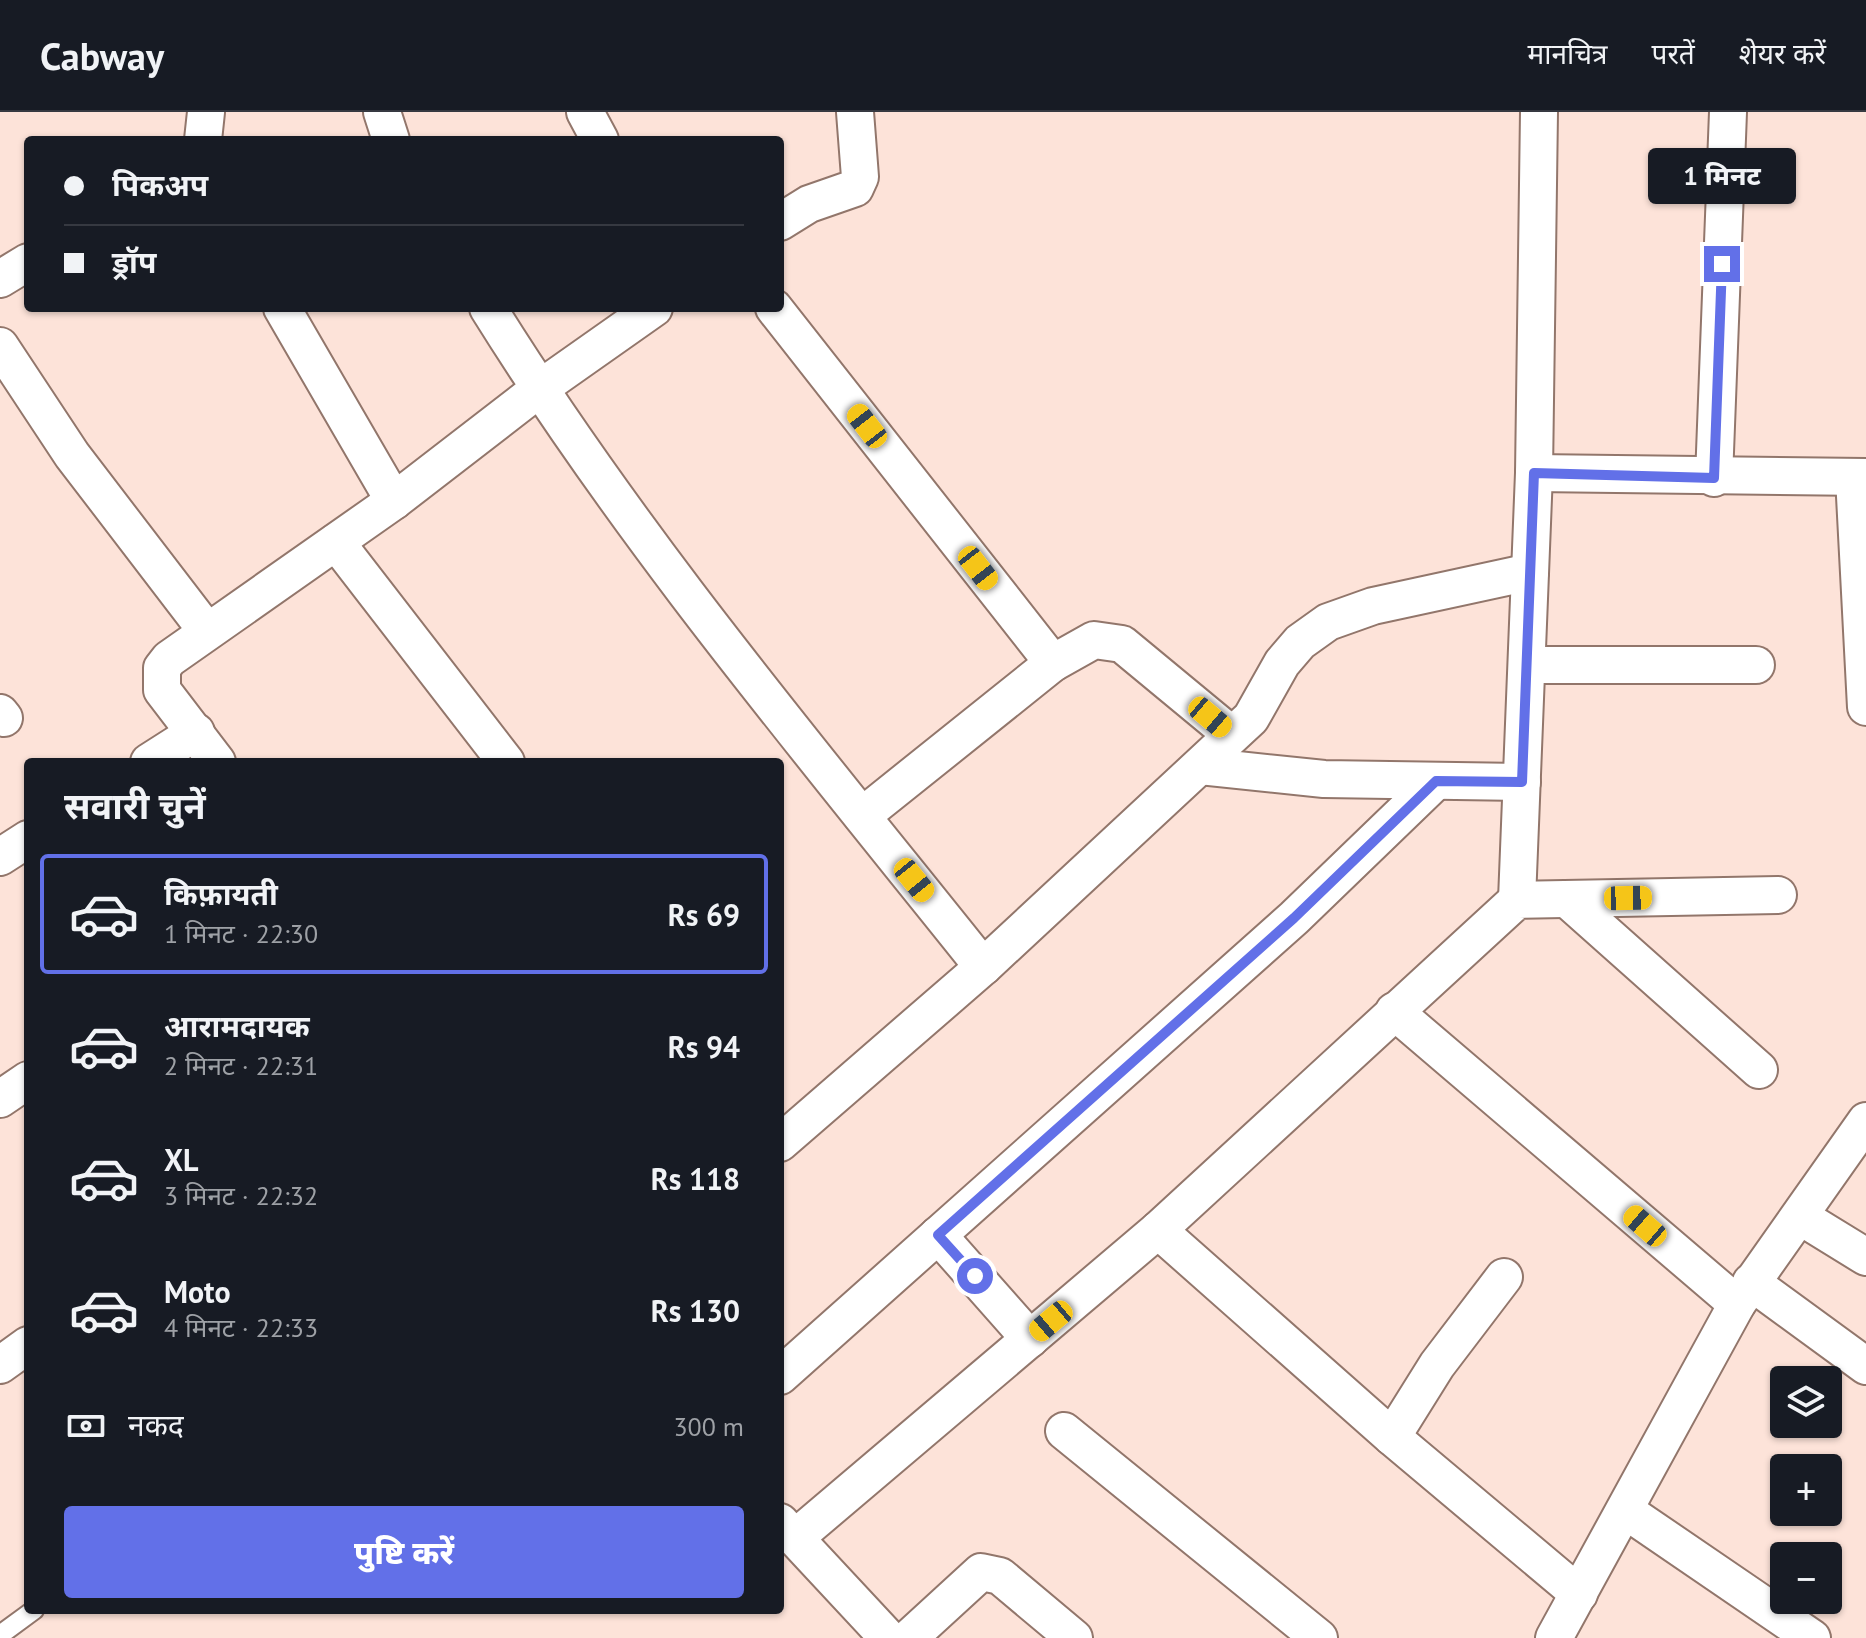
<!DOCTYPE html>
<html lang="hi">
<head>
<meta charset="utf-8">
<style>
  :root { --surface:#171b24; --page:#20242c; --text:#f1f3f6; --muted:#9ea1a6; --line:#363941; --accent:#6270e8 }
  body { margin:0; font-family:"PT Sans","Noto Sans Devanagari",sans-serif; background:var(--page); color:var(--text); height:100vh; display:flex; flex-direction:column; font-size:30px; white-space:nowrap }
  * { box-sizing:border-box; margin:0 }
  p { font-size:26px; color:var(--muted) }
  .icon { flex:none; width:44px; height:44px; fill:none; stroke:currentColor; stroke-width:2; stroke-linecap:round; stroke-linejoin:round }
  .map { position:relative; flex:1; overflow:hidden }
  .details { position:absolute; left:24px; top:646px; width:760px; height:856px; display:flex; flex-direction:column; background:var(--surface); border-radius:8px; box-shadow:0 2px 6px #0004 }
  .details>* { flex:none }
  .banner { position:absolute; left:24px; top:24px; width:760px; height:176px; border-radius:8px; box-shadow:0 2px 6px #0004; display:grid; align-content:center; height:176px; padding:0 40px; background:var(--surface) }
  .tools { position:absolute; left:1770px; top:1254px; display:grid; gap:16px }
  .tools a { display:grid; place-items:center; width:72px; height:72px; border-radius:8px; background:var(--surface); box-shadow:0 2px 6px #0004; font-size:40px }
  .end { position:absolute; width:36px; height:36px; margin:-18px; border:10px solid #6270e8; background:#fff; box-shadow:0 0 0 4px #fff }
  .from { border-radius:50% }
  .bubble { position:absolute; height:56px; border-radius:8px; background:var(--surface); box-shadow:0 2px 6px #0004; font-size:26px; font-weight:800; line-height:56px; text-align:center }
  .car { position:absolute; width:24px; height:48px; margin:-24px -12px; border-radius:10px; box-shadow:0 0 6px 2px #0007; background:linear-gradient(#f5c518 24%,#345 0 40%,#f5c518 0 76%,#345 0 86%,#f5c518 0) }
  .banner b { display:flex; align-items:center; gap:28px; height:76px; font-size:30px }
  .banner b+b { border-top:2px solid var(--line) }
  .banner i { width:20px; height:20px; background:var(--text) }
  ul { padding:0; list-style:none }
  li { display:flex; align-items:center; gap:24px; height:120px; margin:0 16px 12px; padding:0 24px; border:4px solid transparent; border-radius:8px }
  li div { flex:1 }
  li b { display:block; font-size:30px }
  li em { font-style:normal; font-weight:800 }
  li.current { border-color:var(--accent) }
  li>.icon { width:72px; height:72px; stroke-width:1.5 }
  h2 { padding:0 40px; font-size:36px; line-height:96px }
  .pay { display:flex; align-items:center; gap:20px; height:88px; padding:0 40px; font-size:30px }
  .pay p { margin-inline-start:auto }
  .button { display:flex; gap:16px; margin-top:auto; padding:16px 40px }
  .button a { flex:1; height:92px; border-radius:8px; background:var(--accent); color:#fff; font-size:32px; font-weight:800; line-height:92px; text-align:center }
  header { display:flex; align-items:center; gap:48px; box-sizing:border-box; height:112px; padding:0 40px; background:var(--surface); border-bottom:2px solid var(--line) }
  header strong { font-size:38px }
  nav { display:flex; gap:44px; margin-inline-start:auto; font-size:28px }
  .map>svg:first-child { display:block }
  .lines { fill:none; stroke-linecap:round; stroke-linejoin:round }
  .lane-casing { stroke:#92766b; stroke-width:22 }
  .street-casing { stroke:#92766b; stroke-width:40 }
  .lane { stroke:#fff; stroke-width:18 }
  .street { stroke:#fff; stroke-width:36 }
  .route { stroke:#6270e8; stroke-width:10 }
</style>
</head>
<body>
<header>
<strong>Cabway</strong>
<nav><a>मानचित्र</a><a>परतें</a><a>शेयर करें</a></nav>
</header>
<div class="map">
<svg width="1866" height="1526" viewBox="0 0 1866 1526">
  <rect width="100%" height="100%" fill="#fde3d9"/>
  <g class="lines">
    <defs>
      <path id="lane" d="M0,1523L34,1498"/>
      <g id="street">
        <path d="M382,0L391,28"/>
        <path d="M585,0L600,28"/>
        <path d="M203,28L206,0"/>
        <path d="M780,110L809,92L855,76L860,65L855,0"/>
        <path d="M0,167L28,150"/>
        <path d="M282,196L394,389"/>
        <path d="M488,196C633,429 812,641 983,855"/>
        <path d="M774,196L1053,551"/>
        <path d="M0,234L72,343L206,518"/>
        <path d="M1534,361L1866,365"/>
        <path d="M1854,365L1866,595"/>
        <path d="M1714,366L1728,0"/>
        <path d="M336,430L506,650"/>
        <path d="M1527,553H1756"/>
        <path d="M0,601L4,606"/>
        <path d="M149,650L196,620"/>
        <path d="M217,650L162,578V556L169,547L394,389L539,277L654,196"/>
        <path d="M1200,654L1324,667L1522,670"/>
        <path d="M862,704L1053,551L1094,528L1122,532L1232,623"/>
        <path d="M0,745L28,727"/>
        <path d="M1517,788L1534,361L1539,0"/>
        <path d="M1568,788L1759,958"/>
        <path d="M1394,899L1737,1192"/>
        <path d="M0,987L28,968"/>
        <path d="M780,1031L983,855L1251,606L1282,551L1300,530L1328,510L1373,494L1530,460"/>
        <path d="M1801,1105L1866,1145"/>
        <path d="M1158,1118L1392,1325L1579,1482"/>
        <path d="M938,1123L1030,1227"/>
        <path d="M1751,1170L1866,1254"/>
        <path d="M0,1253L28,1233"/>
        <path d="M780,1264L1294,806L1436,669"/>
        <path d="M1064,1319L1319,1526"/>
        <path d="M1392,1325L1437,1253L1504,1165"/>
        <path d="M1626,1399L1812,1526"/>
        <path d="M780,1410L888,1526"/>
        <path d="M795,1426L1158,1118L1517,788L1778,783"/>
        <path d="M909,1526L981,1460L1000,1464L1074,1526"/>
        <path d="M1554,1526L1737,1192L1866,1009"/>
      </g>
    </defs>
    <!-- lane casing -->
    <use href="#lane" class="lane-casing"/>
    <!-- street casing -->
    <use href="#street" class="street-casing"/>
    <!-- lane -->
    <use href="#lane" class="lane"/>
    <!-- street -->
    <use href="#street" class="street"/>
  </g>
  <g class="lines">
    <!-- route -->
    <path class="route" d="M975,1164L938,1123L1294,806L1436,669L1522,670L1534,361L1714,366L1722,152"/>
  </g>
</svg>
<div class="tools">
<a><svg class="icon" aria-label="layers" viewBox="0 0 24 24"><path d="M12 4l9 5-9 5-9-5zM3 14l9 5 9-5"/></svg></a>
<a>+</a>
<a>−</a>
</div>
<i class="end from" style="left:975px;top:1164px"></i>
<i class="end" style="left:1722px;top:152px"></i>
<div class="bubble" style="left:1648px;top:36px;width:148px">1 मिनट</div>
<i class="car" style="left:867px;top:314px;rotate:322deg"></i>
<i class="car" style="left:978px;top:456px;rotate:142deg"></i>
<i class="car" style="left:1210px;top:605px;rotate:130deg"></i>
<i class="car" style="left:914px;top:768px;rotate:141deg"></i>
<i class="car" style="left:1628px;top:786px;rotate:89deg"></i>
<i class="car" style="left:1645px;top:1114px;rotate:311deg"></i>
<i class="car" style="left:1051px;top:1209px;rotate:230deg"></i>
<div class="banner">
<b><i class="from"></i>पिकअप</b>
<b><i></i>ड्रॉप</b>
</div>
<section class="details">
<h2>सवारी चुनें</h2>
<ul>
<li class="current"><svg class="icon" aria-label="car" viewBox="0 0 24 24"><path d="M5 17H2v-5l4-1 3-4h7l3 4 3 1v5h-3M9 17h6M6 11h13"/><circle cx="7" cy="17" r="2"/><circle cx="17" cy="17" r="2"/></svg><div><b>किफ़ायती</b><p>1 मिनट · 22:30</p></div><em>Rs 69</em></li>
<li><svg class="icon" aria-label="car" viewBox="0 0 24 24"><path d="M5 17H2v-5l4-1 3-4h7l3 4 3 1v5h-3M9 17h6M6 11h13"/><circle cx="7" cy="17" r="2"/><circle cx="17" cy="17" r="2"/></svg><div><b>आरामदायक</b><p>2 मिनट · 22:31</p></div><em>Rs 94</em></li>
<li><svg class="icon" aria-label="car" viewBox="0 0 24 24"><path d="M5 17H2v-5l4-1 3-4h7l3 4 3 1v5h-3M9 17h6M6 11h13"/><circle cx="7" cy="17" r="2"/><circle cx="17" cy="17" r="2"/></svg><div><b>XL</b><p>3 मिनट · 22:32</p></div><em>Rs 118</em></li>
<li><svg class="icon" aria-label="car" viewBox="0 0 24 24"><path d="M5 17H2v-5l4-1 3-4h7l3 4 3 1v5h-3M9 17h6M6 11h13"/><circle cx="7" cy="17" r="2"/><circle cx="17" cy="17" r="2"/></svg><div><b>Moto</b><p>4 मिनट · 22:33</p></div><em>Rs 130</em></li>
</ul>
<div class="pay"><svg class="icon" aria-label="cash" viewBox="0 0 24 24"><path d="M3 7h18v10H3z"/><circle cx="12" cy="12" r="2"/></svg>नकद<p>300 m</p></div>
<div class="button"><a>पुष्टि करें</a></div>
</section>
</div>
</body>
</html>
